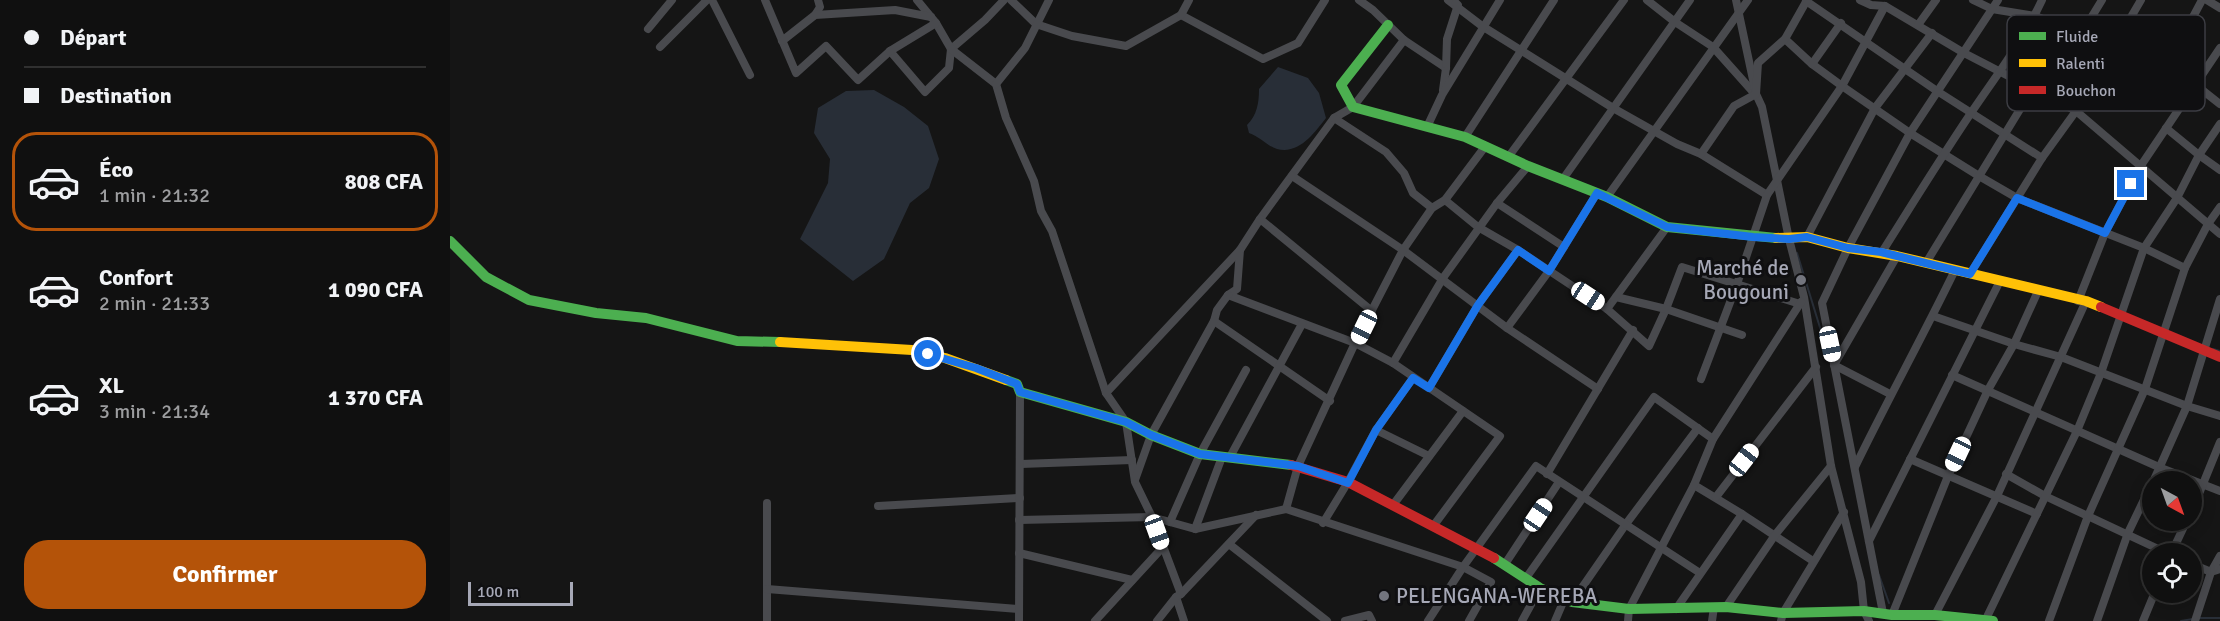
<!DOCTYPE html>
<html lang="fr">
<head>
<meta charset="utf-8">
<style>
  :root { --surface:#101010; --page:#191919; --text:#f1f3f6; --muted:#9c9d9f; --line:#303030; --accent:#b45309 }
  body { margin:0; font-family:Signika,sans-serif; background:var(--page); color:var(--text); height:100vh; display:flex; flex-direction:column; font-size:22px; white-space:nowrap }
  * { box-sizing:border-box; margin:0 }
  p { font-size:20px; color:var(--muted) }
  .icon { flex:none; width:33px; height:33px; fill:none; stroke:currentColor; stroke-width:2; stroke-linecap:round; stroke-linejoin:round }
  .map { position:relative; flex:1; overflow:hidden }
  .side { display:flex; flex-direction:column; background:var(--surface); width:450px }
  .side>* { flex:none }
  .guide { display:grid; align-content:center; height:132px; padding:0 24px; background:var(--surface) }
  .needle { width:39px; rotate:139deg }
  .fabs { position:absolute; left:1692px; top:471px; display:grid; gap:12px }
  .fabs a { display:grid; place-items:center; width:60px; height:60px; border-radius:50%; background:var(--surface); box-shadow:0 3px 15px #0003,0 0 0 2px var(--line); font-size:30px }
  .scale { position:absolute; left:18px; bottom:15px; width:105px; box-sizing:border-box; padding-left:6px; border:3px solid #a6a8b6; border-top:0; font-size:16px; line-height:21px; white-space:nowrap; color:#a6a8b6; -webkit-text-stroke:4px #0f0f11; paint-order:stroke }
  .end { position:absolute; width:27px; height:27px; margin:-14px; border:8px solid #1a73e8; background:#fff; box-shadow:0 0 0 3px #fff }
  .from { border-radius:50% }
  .car { position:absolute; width:18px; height:36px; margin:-18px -9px; border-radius:8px; box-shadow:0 0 4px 2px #0007; background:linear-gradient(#fff 24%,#345 0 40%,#fff 0 76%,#345 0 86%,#fff 0) }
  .guide b { display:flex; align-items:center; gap:21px; height:57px; font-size:22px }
  .guide b+b { border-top:2px solid var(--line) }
  .guide i { width:15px; height:15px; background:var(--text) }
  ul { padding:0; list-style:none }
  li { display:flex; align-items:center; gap:18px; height:99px; margin:0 12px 9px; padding:0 12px; border:3px solid transparent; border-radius:24px }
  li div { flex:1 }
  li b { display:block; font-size:22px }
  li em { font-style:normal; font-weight:800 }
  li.current { border-color:var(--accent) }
  li>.icon { width:54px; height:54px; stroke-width:1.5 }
  .button { display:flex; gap:12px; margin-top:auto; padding:12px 24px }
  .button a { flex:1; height:69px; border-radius:24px; background:var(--accent); color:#fff; font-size:24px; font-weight:800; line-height:69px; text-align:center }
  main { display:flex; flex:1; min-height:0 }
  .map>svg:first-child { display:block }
  .water { fill:#282e37 }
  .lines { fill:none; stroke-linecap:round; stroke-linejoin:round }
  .stream { stroke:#282e37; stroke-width:2 }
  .street { stroke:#494a4e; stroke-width:8 }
  .fast { stroke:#4caf50; stroke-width:10 }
  .slow { stroke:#ffc107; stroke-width:10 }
  .jam { stroke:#c62828; stroke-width:10 }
  .route { stroke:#1a73e8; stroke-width:8 }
  .poi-dot { fill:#73757e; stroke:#0f0f11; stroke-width:2 }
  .labels { text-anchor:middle; stroke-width:6; stroke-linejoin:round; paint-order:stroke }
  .poi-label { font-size:21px; fill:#a6a8b6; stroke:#0f0f11; text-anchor:end }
  .key { fill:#0f0f11; stroke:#3c3d43; stroke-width:1.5 }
  .key-label { font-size:16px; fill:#a6a8b6 }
</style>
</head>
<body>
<main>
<section class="side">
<div class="guide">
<b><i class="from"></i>Départ</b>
<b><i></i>Destination</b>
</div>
<ul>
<li class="current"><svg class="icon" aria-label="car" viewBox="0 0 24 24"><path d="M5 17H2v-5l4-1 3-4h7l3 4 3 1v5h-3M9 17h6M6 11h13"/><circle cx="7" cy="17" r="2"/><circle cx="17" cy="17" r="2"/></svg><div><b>Éco</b><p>1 min · 21:32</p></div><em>808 CFA</em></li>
<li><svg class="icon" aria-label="car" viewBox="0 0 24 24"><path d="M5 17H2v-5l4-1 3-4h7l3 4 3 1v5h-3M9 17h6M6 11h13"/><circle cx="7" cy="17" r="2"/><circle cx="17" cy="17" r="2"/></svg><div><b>Confort</b><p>2 min · 21:33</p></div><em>1 090 CFA</em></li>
<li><svg class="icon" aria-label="car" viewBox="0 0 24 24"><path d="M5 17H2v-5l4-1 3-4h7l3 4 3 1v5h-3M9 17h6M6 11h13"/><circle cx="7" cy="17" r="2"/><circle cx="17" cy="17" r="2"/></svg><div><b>XL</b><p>3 min · 21:34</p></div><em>1 370 CFA</em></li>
</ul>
<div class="button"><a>Confirmer</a></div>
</section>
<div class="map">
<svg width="1770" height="621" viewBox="0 0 1770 621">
  <rect width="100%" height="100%" fill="#151515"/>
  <!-- water -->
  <g class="water">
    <path d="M828,67L858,78L869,93L876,118C865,132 849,155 827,149C817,146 809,136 799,133L797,125C807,115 809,103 809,89Z"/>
    <path d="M424,90L454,107L478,126L489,159L479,188L460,203L434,259L403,281L350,239L378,183L380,159L364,133L368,108L396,91Z"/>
  </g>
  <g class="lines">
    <!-- stream -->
    <g class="stream">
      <path d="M1347,253L1380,360"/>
      <path d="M1763,349L1770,351"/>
      <path d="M1429,575L1439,603"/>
      <path d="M1748,618H1770"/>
      <path d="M1731,621L1743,619"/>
    </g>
    <!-- street -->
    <g class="street">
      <path d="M262,0L300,75"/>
      <path d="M315,0L346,73L376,46L408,80L440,51L475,92L499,68L501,49L535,20L554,0"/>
      <path d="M467,0L486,23L501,49L546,84L556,118L584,181L591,211L602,231L656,393L676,422L685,482L702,517L731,594L726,597L734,621"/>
      <path d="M561,0L586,24L622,36L676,46L731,15L813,59L848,43L875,0"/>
      <path d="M909,0L923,10L954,40L996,68"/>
      <path d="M998,0L1032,26L1163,108L1227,144L1251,154L1317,195"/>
      <path d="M1197,0L1225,22L1263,47L1304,93"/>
      <path d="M1286,0L1306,94L1312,107L1339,239L1354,297L1381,466L1411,582L1414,611L1419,621"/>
      <path d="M1410,0L1421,5L1435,6L1514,53L1626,111L1770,234"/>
      <path d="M1523,0L1542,9L1585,16L1631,33"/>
      <path d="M1757,0L1770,8"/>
      <path d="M1356,1L1487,91L1592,158"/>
      <path d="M365,15L370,7L368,0"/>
      <path d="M731,15L739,0"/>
      <path d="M1468,25L1486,0"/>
      <path d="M198,29L222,0"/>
      <path d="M1675,29L1770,104"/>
      <path d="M1335,39L1362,64L1392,86L1460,133L1529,176L1567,198L1694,248L1735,268"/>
      <path d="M954,40L903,107L884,118L810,219L790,250L787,289L778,295L905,343L943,363L1050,436L984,525"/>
      <path d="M332,41L365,15L445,10L481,17"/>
      <path d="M210,47L257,0"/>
      <path d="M440,51L486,23"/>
      <path d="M1719,62L1752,0"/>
      <path d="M1362,64L1391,23"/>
      <path d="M546,84L575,48L599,0"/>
      <path d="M993,90L996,68L997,39L1008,5L1006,3"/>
      <path d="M1594,95L1652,0"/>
      <path d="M884,118L936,152L954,173L963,193L982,208"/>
      <path d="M977,127L992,95L1050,0"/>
      <path d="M1716,128L1749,155L1770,170"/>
      <path d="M1015,137L1104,0"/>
      <path d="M1251,154L1284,106L1306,94L1308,63L1335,39L1357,0"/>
      <path d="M1059,156L1174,0"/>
      <path d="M842,176L953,250L1057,328L1148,389"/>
      <path d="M1113,179L1240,0"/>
      <path d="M1157,197L1298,0"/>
      <path d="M995,200L1028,227L1068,250L1157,309L1199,346L1216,309L1232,267L1350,304"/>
      <path d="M1047,203L1114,247"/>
      <path d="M810,219L922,311"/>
      <path d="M1357,237L1425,108L1482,33"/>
      <path d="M1432,252C1461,206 1490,159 1521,113C1546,76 1573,41 1592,0"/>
      <path d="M1476,263L1583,88"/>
      <path d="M1520,274L1592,158L1626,111L1691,0"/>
      <path d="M1166,297L1216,309L1292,335"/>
      <path d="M1628,301L1655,233L1690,167L1770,48"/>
      <path d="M1157,309L1217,227"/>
      <path d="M1483,316L1564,344L1611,357L1737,406L1770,416"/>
      <path d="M764,321L880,401"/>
      <path d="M1057,328L1099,271L1147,193"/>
      <path d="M943,363L993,278L1047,203L1078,166"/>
      <path d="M1502,375L1711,468L1770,491"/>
      <path d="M1251,379L1287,284L1317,195L1392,86L1435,6"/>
      <path d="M979,388L1028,305L1068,250"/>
      <path d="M656,393L790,250"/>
      <path d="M1440,394L1384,365L1447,256"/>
      <path d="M926,430L979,456"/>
      <path d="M780,457L852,324"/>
      <path d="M1460,459L1587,514"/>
      <path d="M571,464L682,460"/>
      <path d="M1405,467C1437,401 1473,336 1505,270"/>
      <path d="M1097,474L1183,330"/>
      <path d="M1556,474L1595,496L1719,554"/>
      <path d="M685,480L701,435L764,321L767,310L778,295"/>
      <path d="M1703,482L1737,406L1770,299"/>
      <path d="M1244,485L1292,514L1363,561"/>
      <path d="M1266,497L1366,367"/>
      <path d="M317,503V621"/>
      <path d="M943,505L1013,411"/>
      <path d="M428,506L570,498"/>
      <path d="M836,509L848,466L905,343L953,250L982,208L995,200L1034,148"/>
      <path d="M1742,511L1770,442"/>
      <path d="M569,520L702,517L745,529L836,509L1013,567L1041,582L1019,621"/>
      <path d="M720,522L750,454L796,370"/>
      <path d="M873,523L898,482L926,430L963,378"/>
      <path d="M745,529L772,457"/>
      <path d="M1419,541L1550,281"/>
      <path d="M779,544L877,621"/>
      <path d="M569,553L682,580"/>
      <path d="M1721,554L1737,520"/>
      <path d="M1055,564L1109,482"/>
      <path d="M1742,564L1761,572L1770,569"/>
      <path d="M1076,578L1204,397L1263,439"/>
      <path d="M317,589L569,609"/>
      <path d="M731,594L806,515"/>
      <path d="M1122,602L1176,524L1248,428"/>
      <path d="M1276,607L1325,535L1381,466"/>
      <path d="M1226,609L1292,514"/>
      <path d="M1433,613L1372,303L1398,248L1460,133L1548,0"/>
      <path d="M1442,615L1498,476L1538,390L1564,344L1588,291"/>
      <path d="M1485,615L1547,496L1636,301"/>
      <path d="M569,621L570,392"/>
      <path d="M645,621L713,547"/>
      <path d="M707,621L726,597"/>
      <path d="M895,621L919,615L922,621"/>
      <path d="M978,621L1013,567L1086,466L1250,573"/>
      <path d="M1072,621L1090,588"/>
      <path d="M1105,621L1114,600"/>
      <path d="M1178,621L1179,609L1244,485L1263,439L1351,302"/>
      <path d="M1262,621L1264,607"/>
      <path d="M1331,621L1333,613L1394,512"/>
      <path d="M1535,621L1627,431L1651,373L1694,248L1727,198L1749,155L1770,124"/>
      <path d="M1599,621L1638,516L1695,389L1735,268L1758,224L1770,207"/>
      <path d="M1647,621L1678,533L1702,483"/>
      <path d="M1693,621L1705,592"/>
      <path d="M1745,621L1761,572L1770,556"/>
    </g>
    <!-- fast -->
    <g class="fast">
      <path d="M938,25L891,85L903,107L1015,137L1078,166L1157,197L1217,227L1326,238"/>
      <path d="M0,241L36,277L79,300L146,313L196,318L287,341L330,342"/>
      <path d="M556,380L567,384L570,392L676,422L701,435L750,454L841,465"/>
      <path d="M1044,558L1090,588L1122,602L1179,609L1276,607L1333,613L1414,611L1442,615H1485L1543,621"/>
    </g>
    <!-- slow -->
    <g class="slow">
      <path d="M1326,238L1357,237L1398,248L1447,256L1636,301L1651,307"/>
      <path d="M330,342L462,350L495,358L556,380"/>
    </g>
    <!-- jam -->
    <g class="jam">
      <path d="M1651,307L1770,357"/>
      <path d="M841,465L898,482L1044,558"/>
    </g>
  </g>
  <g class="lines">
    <!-- route -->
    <path class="route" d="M478,354L526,368L567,384L570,392L676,422L701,435L750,454L848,466L898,483L926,430L963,378L979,388L1028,305L1068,250L1099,271L1147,193L1217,227L1303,237L1339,239L1357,237L1398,248L1431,252L1520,274L1567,198L1655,233L1681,184"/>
  </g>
  <!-- markers -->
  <g class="poi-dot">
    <circle cx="1351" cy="280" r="6"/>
    <circle cx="934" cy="596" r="6"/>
  </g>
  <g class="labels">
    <!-- poi labels -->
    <g class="poi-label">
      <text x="1339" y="275">Marché de<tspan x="1339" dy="24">Bougouni</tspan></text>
      <text x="946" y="603" text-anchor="start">PELENGANA-WEREBA</text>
    </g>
  </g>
  <!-- legend -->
  <rect x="1557" y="15" width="198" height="96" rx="9" class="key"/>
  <rect x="1569" y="32" width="27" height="8" fill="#4caf50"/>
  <rect x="1569" y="59" width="27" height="8" fill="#ffc107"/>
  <rect x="1569" y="86" width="27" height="8" fill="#c62828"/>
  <g class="key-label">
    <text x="1606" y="42">Fluide</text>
    <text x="1606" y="69">Ralenti</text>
    <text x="1606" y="96">Bouchon</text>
  </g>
</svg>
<div class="fabs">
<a><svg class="needle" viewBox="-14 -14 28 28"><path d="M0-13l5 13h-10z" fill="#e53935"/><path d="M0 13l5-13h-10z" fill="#9c9d9f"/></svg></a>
<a><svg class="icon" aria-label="locate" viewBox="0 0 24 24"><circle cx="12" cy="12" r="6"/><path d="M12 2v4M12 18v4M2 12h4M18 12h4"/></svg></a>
</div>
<div class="scale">100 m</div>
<i class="end from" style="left:478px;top:354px"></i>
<i class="end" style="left:1681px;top:184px"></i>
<i class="car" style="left:1138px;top:296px;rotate:123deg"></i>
<i class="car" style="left:914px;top:327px;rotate:206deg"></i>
<i class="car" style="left:1380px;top:344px;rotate:168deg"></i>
<i class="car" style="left:1508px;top:454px;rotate:205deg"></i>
<i class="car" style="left:1294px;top:460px;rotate:38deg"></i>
<i class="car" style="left:1088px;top:515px;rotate:34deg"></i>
<i class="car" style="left:707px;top:532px;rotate:160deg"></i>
</div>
</main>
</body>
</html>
